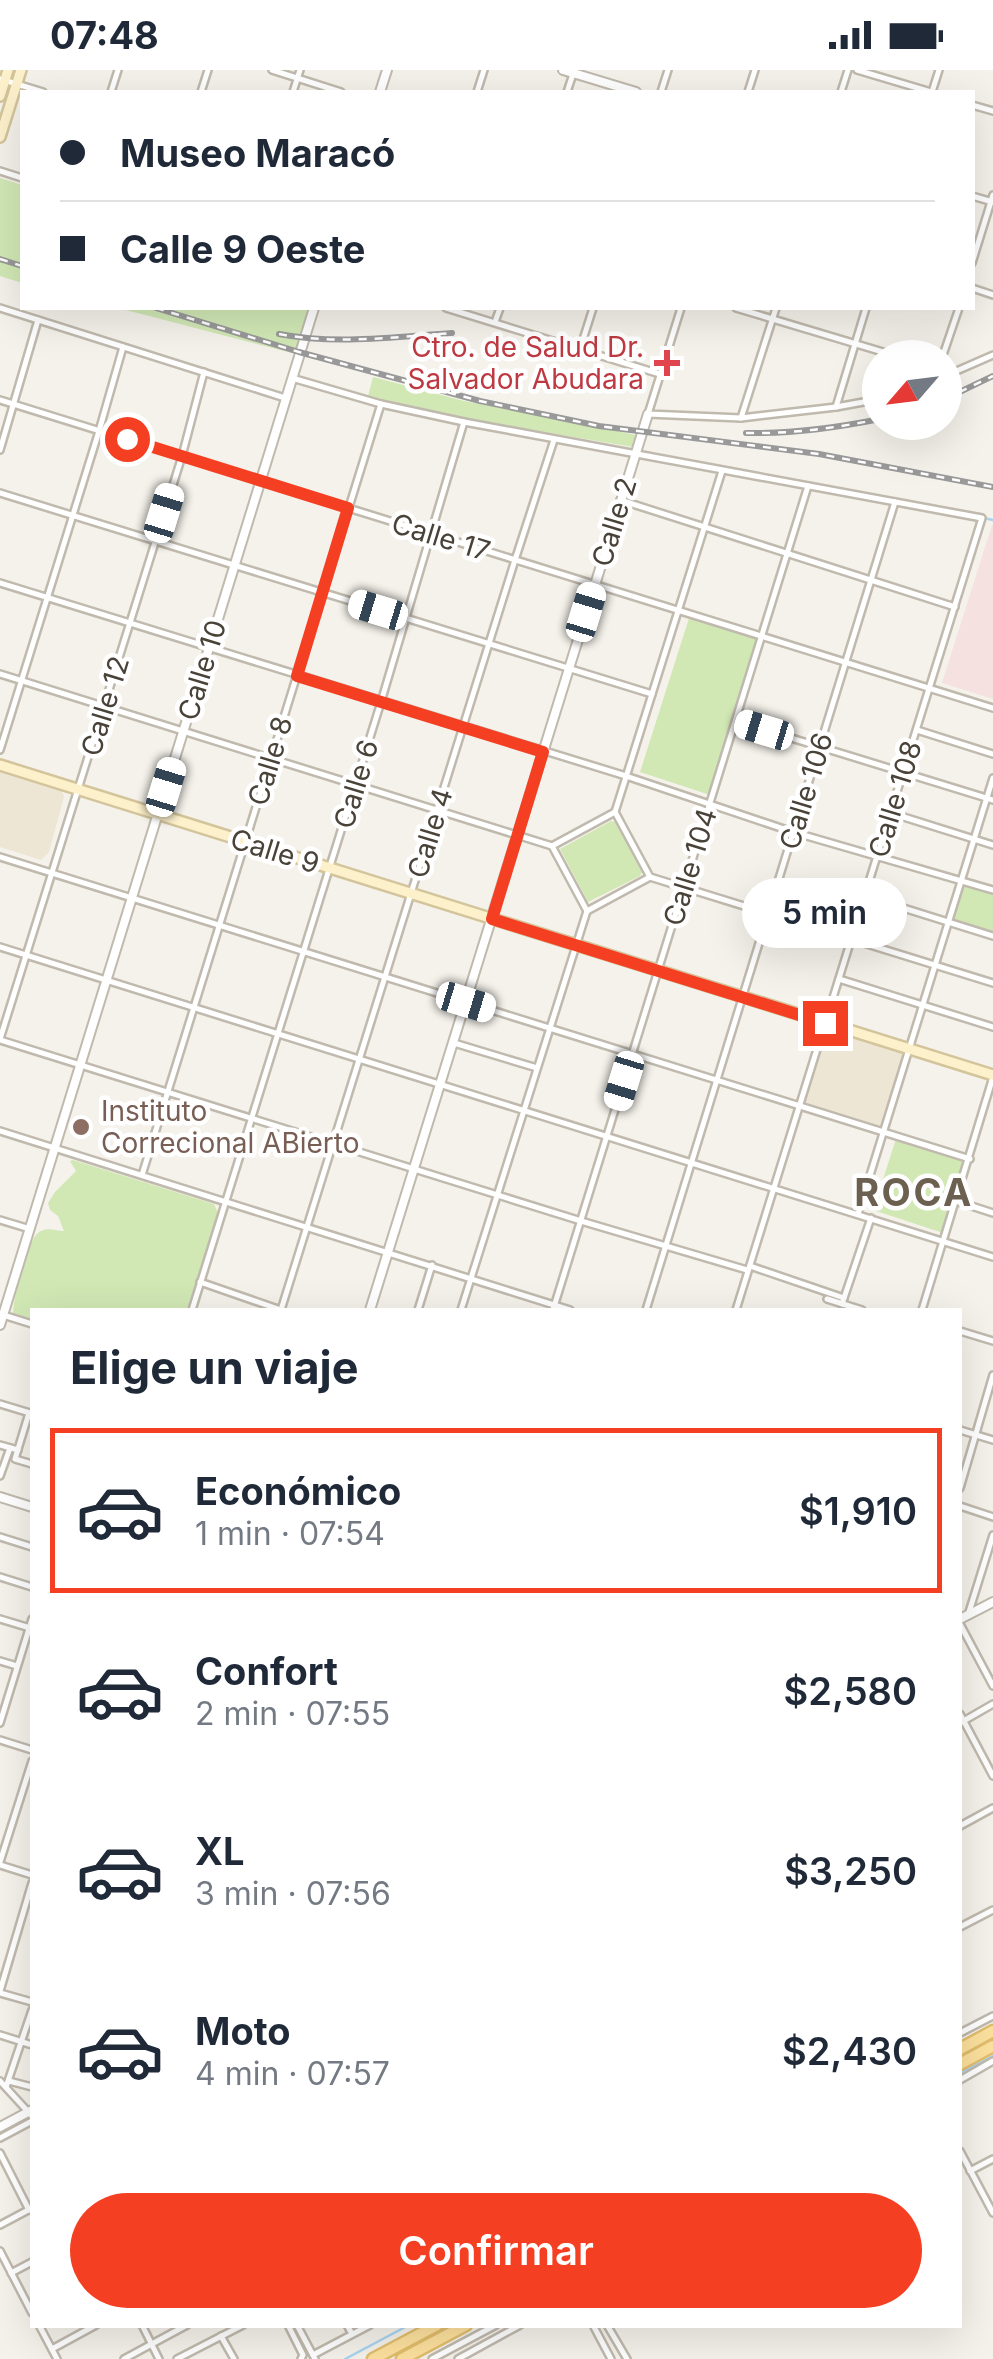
<!DOCTYPE html>
<html lang="es">
<head>
<meta charset="utf-8">
<style>
  :root { --surface:#fff; --page:#f6f6f7; --text:#1f2937; --muted:#747a83; --line:#e0e1e3; --accent:#f53f22 }
  body { margin:0; font-family:Inter,sans-serif; background:var(--page); color:var(--text); height:100vh; display:flex; flex-direction:column; font-size:38px; white-space:nowrap }
  * { box-sizing:border-box; margin:0 }
  p { font-size:32px; color:var(--muted) }
  .icon { flex:none; width:55px; height:55px; fill:none; stroke:currentColor; stroke-width:2; stroke-linecap:round; stroke-linejoin:round }
  .map { position:relative; flex:1; overflow:hidden }
  .details { position:absolute; left:30px; top:1238px; width:932px; height:1020px; display:flex; flex-direction:column; background:var(--surface); border-radius:0px; box-shadow:0 10px 40px #0002 }
  .details>* { flex:none }
  .top-card { position:absolute; left:20px; top:20px; width:955px; height:220px; border-radius:0px; box-shadow:0 10px 40px #0002; display:grid; align-content:center; height:220px; padding:0 40px; background:var(--surface) }
  .needle { width:65px; rotate:242deg }
  .controls { position:absolute; left:862px; top:270px; display:grid; gap:20px }
  .controls a { display:grid; place-items:center; width:100px; height:100px; border-radius:50%; background:var(--surface); box-shadow:0 10px 40px #0002; font-size:50px }
  .end { position:absolute; width:45px; height:45px; margin:-22px; border:12px solid #f53f22; background:#fff; box-shadow:0 0 0 5px #fff }
  .from { border-radius:50% }
  .bubble { position:absolute; height:70px; border-radius:35px; background:var(--surface); box-shadow:0 10px 40px #0002; font-size:32px; font-weight:600; line-height:70px; text-align:center }
  .car { position:absolute; width:30px; height:60px; margin:-30px -15px; border-radius:12px; box-shadow:0 0 8px 2px #0007; background:linear-gradient(#fff 24%,#345 0 40%,#fff 0 76%,#345 0 86%,#fff 0) }
  .top-card b { display:flex; align-items:center; gap:35px; height:95px; font-size:38px }
  .top-card b+b { border-top:2px solid var(--line) }
  .top-card i { width:25px; height:25px; background:var(--text) }
  ul { padding:0; list-style:none }
  li { display:flex; align-items:center; gap:30px; height:165px; margin:0 20px 15px; padding:0 20px; border:5px solid transparent; border-radius:0px }
  li div { flex:1 }
  li b { display:block; font-size:38px }
  li em { font-style:normal; font-weight:600 }
  li.selected { border-color:var(--accent) }
  li>.icon { width:90px; height:90px; stroke-width:1.5 }
  h2 { padding:0 40px; font-size:45px; line-height:120px }
  .primary-button { display:flex; gap:20px; margin-top:auto; padding:20px 40px }
  .primary-button a { flex:1; height:115px; border-radius:60px; background:var(--accent); color:#fff; font-size:40px; font-weight:600; line-height:115px; text-align:center }
  .status { display:flex; justify-content:space-between; align-items:center; height:70px; padding:0 50px; background:var(--surface); direction:ltr }
  .status svg { height:28px; fill:currentColor }
  .map>svg:first-child { display:block }
  .education { fill:#ede6d5 }
  .medical { fill:#f5e1df }
  .green { fill:#d1e8b5 }
  .lines { fill:none; stroke-linecap:round; stroke-linejoin:round }
  .stream { stroke:#a9d3ef; stroke-width:2.5 }
  .minor-casing { stroke:#c0b9ad; stroke-width:10 }
  .tertiary-casing { stroke:#c0b9ad; stroke-width:12 }
  .secondary-casing { stroke:#d3c49b; stroke-width:14 }
  .primary-casing { stroke:#e2bd6c; stroke-width:15 }
  .minor { stroke:#fff; stroke-width:5 }
  .tertiary { stroke:#fff; stroke-width:8 }
  .secondary { stroke:#fdf1cc; stroke-width:9 }
  .primary { stroke:#fce09d; stroke-width:10 }
  .rail-casing { stroke:#999; stroke-width:6 }
  .rail { stroke:#fff; stroke-width:2.5; stroke-dasharray:8; stroke-linecap:butt }
  .route { stroke:#f53f22; stroke-width:12 }
  .health-dot { fill:#e0444e; stroke:#fff; stroke-width:4 }
  .education-dot { fill:#8d6e63; stroke:#fff; stroke-width:4 }
  .labels { text-anchor:middle; stroke-width:9; stroke-linejoin:round; paint-order:stroke }
  .health-label { font-size:28px; fill:#be3a42; stroke:#fff; text-anchor:end }
  .street-label { font-size:28px; fill:#494238; stroke:#fff }
  .education-label { font-size:28px; fill:#785e54; stroke:#fff; text-anchor:start }
  .district-label { font-size:38px; font-weight:bold; letter-spacing:2.5px; fill:#6c6050; stroke:#fff }
</style>
</head>
<body>
<div class="status"><b>07:48</b><svg viewBox="0 0 49 12"><path d="M0 12V9h3v3zM5 12V6h3v6zM10 12V3h3v9zM15 12V0h3v12zM26 1h20v11H26zM47 4h2v5h-2z"/></svg></div>
<div class="map">
<svg width="993" height="2289" viewBox="0 0 993 2289">
  <rect width="100%" height="100%" fill="#f5f2eb"/>
  <!-- education -->
  <g class="education">
    <path d="M0,702L62,721L64,727L49,782L41,790L0,777Z"/>
    <path d="M825,953L909,979L883,1062L799,1037Z"/>
  </g>
  <!-- medical -->
  <path class="medical" d="M992,455H993V629L942,613Z"/>
  <!-- green -->
  <g class="green">
    <path d="M0,108L22,115V213L0,206Z"/>
    <path d="M118,238H310L296,284Z"/>
    <path d="M373,307L464,331L636,365L633,377L479,351L368,326Z"/>
    <path d="M690,545L765,570L716,727L640,702Z"/>
    <path d="M611,751L615,752L642,802L640,806L588,832L560,779Z"/>
    <path d="M964,815L993,824V861L954,849Z"/>
    <path d="M896,1069L966,1091L943,1163L873,1140Z"/>
    <path d="M73,1090L214,1134L218,1143L188,1240H32V1250L13,1243C14,1226 26,1168 41,1161C49,1157 56,1161 64,1161L58,1146L50,1140L48,1133L55,1122L76,1101L70,1091Z"/>
  </g>
  <g class="lines">
    <!-- stream -->
    <g class="stream">
      <path d="M984,448L993,450"/>
      <path d="M960,1986L993,1968"/>
      <path d="M960,2003L993,1986"/>
      <path d="M345,2289L409,2255"/>
      <path d="M386,2289L450,2255"/>
    </g>
    <defs>
      <g id="minor">
        <path d="M272,0L341,22"/>
        <path d="M857,0L931,22"/>
        <path d="M0,9L43,22"/>
        <path d="M111,22L118,0"/>
        <path d="M201,22L208,0"/>
        <path d="M293,22L300,0"/>
        <path d="M477,22L484,0"/>
        <path d="M567,22L574,1"/>
        <path d="M661,22L668,0"/>
        <path d="M748,22L755,0"/>
        <path d="M841,22L848,0"/>
        <path d="M932,22L939,0"/>
        <path d="M972,35L993,41"/>
        <path d="M0,101L22,108"/>
        <path d="M972,126L993,132"/>
        <path d="M972,193L993,125"/>
        <path d="M972,218L993,225"/>
        <path d="M0,238L285,328"/>
        <path d="M446,238L660,304"/>
        <path d="M681,238L648,344L741,348L836,337L880,329"/>
        <path d="M736,238L903,288"/>
        <path d="M495,252L500,238"/>
        <path d="M580,279L593,238"/>
        <path d="M942,288L959,238"/>
        <path d="M945,306L993,285"/>
        <path d="M292,308L381,334L464,352L982,448L736,1240"/>
        <path d="M0,330L993,638"/>
        <path d="M836,337L866,238"/>
        <path d="M741,348L776,238"/>
        <path d="M0,380L38,250"/>
        <path d="M0,423L652,624"/>
        <path d="M620,430L955,537"/>
        <path d="M0,513L626,706L793,762L993,820"/>
        <path d="M0,604L552,776L587,841"/>
        <path d="M736,651L993,730"/>
        <path d="M917,660L993,684"/>
        <path d="M0,680L99,361L123,277"/>
        <path d="M615,742L722,401"/>
        <path d="M615,742L650,807"/>
        <path d="M891,743L993,775"/>
        <path d="M552,776L615,742"/>
        <path d="M0,787L970,1089"/>
        <path d="M865,826L993,866"/>
        <path d="M587,841L650,807L993,913"/>
        <path d="M0,877L993,1187"/>
        <path d="M839,909L993,957"/>
        <path d="M0,969L182,386L204,302"/>
        <path d="M0,970L581,1151L747,1200"/>
        <path d="M454,973L537,998"/>
        <path d="M0,1061L570,1240"/>
        <path d="M142,1105L381,334"/>
        <path d="M956,1131L993,1143"/>
        <path d="M858,1144L993,708"/>
        <path d="M0,1150L30,1159"/>
        <path d="M750,1196L844,1228"/>
        <path d="M200,1212L281,1240"/>
        <path d="M827,1229L862,1240"/>
        <path d="M842,1234L871,1148"/>
        <path d="M192,1240L381,632L464,352"/>
        <path d="M281,1240L515,490L554,370"/>
        <path d="M418,1240L432,1195"/>
        <path d="M461,1240L587,841"/>
        <path d="M553,1240L808,416"/>
        <path d="M646,1240L895,432"/>
        <path d="M922,1240L993,1007"/>
        <path d="M3,1245L32,1254"/>
        <path d="M960,1261L993,1271"/>
        <path d="M0,1334L30,1343"/>
        <path d="M29,1343L15,1389L32,1394"/>
        <path d="M960,1360L993,1370"/>
        <path d="M0,1375L18,1380"/>
        <path d="M0,1406L10,1378"/>
        <path d="M960,1418L993,1305"/>
        <path d="M960,1436L993,1447"/>
        <path d="M0,1467L32,1477"/>
        <path d="M0,1507L32,1517"/>
        <path d="M969,1542L993,1465"/>
        <path d="M0,1549L30,1558"/>
        <path d="M960,1554L993,1616"/>
        <path d="M0,1591L17,1596"/>
        <path d="M960,1644L993,1706"/>
        <path d="M0,1653L32,1549"/>
        <path d="M960,1653L993,1634"/>
        <path d="M0,1670L32,1680"/>
        <path d="M960,1756L993,1738"/>
        <path d="M0,1792L32,1691"/>
        <path d="M0,1795L32,1805"/>
        <path d="M960,1857L993,1840"/>
        <path d="M0,1921L32,1813"/>
        <path d="M0,1923L32,1932"/>
        <path d="M960,1963L993,1946"/>
        <path d="M0,1965L32,1975"/>
        <path d="M960,2010L993,1991"/>
        <path d="M0,2011L32,2046"/>
        <path d="M9,2011L32,2017"/>
        <path d="M6,2017L32,1940"/>
        <path d="M0,2068L32,2051"/>
        <path d="M960,2081L993,2143"/>
        <path d="M0,2083L29,2140"/>
        <path d="M970,2101L993,2089"/>
        <path d="M0,2155L32,2138"/>
        <path d="M0,2181L32,2243"/>
        <path d="M11,2203L32,2192"/>
        <path d="M39,2255L57,2289"/>
        <path d="M142,2255L159,2289"/>
        <path d="M288,2255L303,2285L301,2289"/>
        <path d="M297,2255L315,2289"/>
        <path d="M347,2255L352,2264"/>
        <path d="M593,2255L611,2289"/>
        <path d="M607,2255L627,2289"/>
        <path d="M221,2266L234,2289"/>
        <path d="M52,2279L96,2255"/>
        <path d="M313,2285L370,2255"/>
        <path d="M124,2289L187,2255"/>
        <path d="M177,2289L243,2255"/>
        <path d="M432,2289L496,2255"/>
        <path d="M458,2289L520,2255"/>
      </g>
      <g id="tertiary">
        <path d="M563,0L636,22"/>
        <path d="M380,22L387,0"/>
        <path d="M370,1240L648,344"/>
        <path d="M0,1255L314,238"/>
        <path d="M0,1427L32,1437"/>
        <path d="M960,1549L993,1532"/>
        <path d="M0,2057L32,2040"/>
      </g>
      <g id="secondary">
        <path d="M0,26L8,0"/>
        <path d="M0,67L21,0"/>
        <path d="M0,695L993,1005"/>
      </g>
      <g id="primary">
        <path d="M960,1979L993,1961"/>
        <path d="M960,1994L993,1976"/>
        <path d="M373,2289L437,2255"/>
        <path d="M402,2289L466,2255"/>
      </g>
    </defs>
    <!-- minor casing -->
    <use href="#minor" class="minor-casing"/>
    <!-- tertiary casing -->
    <use href="#tertiary" class="tertiary-casing"/>
    <!-- secondary casing -->
    <use href="#secondary" class="secondary-casing"/>
    <!-- primary casing -->
    <use href="#primary" class="primary-casing"/>
    <!-- minor -->
    <use href="#minor" class="minor"/>
    <!-- tertiary -->
    <use href="#tertiary" class="tertiary"/>
    <!-- secondary -->
    <use href="#secondary" class="secondary"/>
    <!-- primary -->
    <use href="#primary" class="primary"/>
    <defs>
      <g id="rail">
        <path d="M0,189L22,196"/>
        <path d="M156,238L299,282L480,331L599,356L819,384L993,417"/>
        <path d="M279,264C336,275 394,267 452,263"/>
        <path d="M945,329L993,306"/>
        <path d="M746,363C792,364 835,358 880,349"/>
      </g>
    </defs>
    <!-- rail casing -->
    <use href="#rail" class="rail-casing"/>
    <!-- rail -->
    <use href="#rail" class="rail"/>
  </g>
  <g class="lines">
    <!-- route -->
    <path class="route" d="M127,369L348,438L297,606L543,682L492,849L825,953"/>
  </g>
  <!-- markers -->
  <path class="health-dot" d="M662 278h10v10h10v10h-10v10h-10v-10h-10v-10h10z"/>
  <circle class="education-dot" cx="81" cy="1057" r="10"/>
  <g class="labels">
    <!-- health labels -->
    <g class="health-label">
      <text x="644" y="287">Ctro. de Salud Dr.<tspan x="644" dy="32">Salvador Abudara</tspan></text>
    </g>
    <!-- street labels -->
    <g class="street-label">
      <text transform="translate(614 452) rotate(-73)" y="10">Calle 2</text>
      <text transform="translate(441 467) rotate(17)" y="10">Calle 17</text>
      <text transform="translate(202 600) rotate(-73)" y="10">Calle 10</text>
      <text transform="translate(105 636) rotate(-73)" y="10">Calle 12</text>
      <text transform="translate(270 691) rotate(-73)" y="10">Calle 8</text>
      <text transform="translate(356 714) rotate(-73)" y="10">Calle 6</text>
      <text transform="translate(806 721) rotate(-73)" y="10">Calle 106</text>
      <text transform="translate(895 729) rotate(-73)" y="10">Calle 108</text>
      <text transform="translate(430 763) rotate(-73)" y="10">Calle 4</text>
      <text transform="translate(275 781) rotate(17)" y="10">Calle 9</text>
      <text transform="translate(690 797) rotate(-73)" y="10">Calle 104</text>
    </g>
    <!-- education labels -->
    <g class="education-label">
      <text x="101" y="1051">Instituto<tspan x="101" dy="32">Correcional ABierto</tspan></text>
    </g>
    <!-- district labels -->
    <g class="district-label">
      <text x="914" y="1136">ROCA</text>
    </g>
  </g>
</svg>
<div class="controls">
<a><svg class="needle" viewBox="-14 -14 28 28"><path d="M0-13l5 13h-10z" fill="#e53935"/><path d="M0 13l5-13h-10z" fill="#747a83"/></svg></a>
</div>
<i class="end from" style="left:127px;top:369px"></i>
<i class="end" style="left:825px;top:953px"></i>
<div class="bubble" style="left:742px;top:808px;width:165px">5 min</div>
<i class="car" style="left:164px;top:443px;rotate:17deg"></i>
<i class="car" style="left:378px;top:540px;rotate:287deg"></i>
<i class="car" style="left:586px;top:542px;rotate:17deg"></i>
<i class="car" style="left:764px;top:660px;rotate:287deg"></i>
<i class="car" style="left:166px;top:717px;rotate:17deg"></i>
<i class="car" style="left:466px;top:932px;rotate:107deg"></i>
<i class="car" style="left:624px;top:1011px;rotate:197deg"></i>
<div class="top-card">
<b><i class="from"></i>Museo Maracó</b>
<b><i></i>Calle 9 Oeste</b>
</div>
<section class="details">
<h2>Elige un viaje</h2>
<ul>
<li class="selected"><svg class="icon" aria-label="car" viewBox="0 0 24 24"><path d="M5 17H2v-5l4-1 3-4h7l3 4 3 1v5h-3M9 17h6M6 11h13"/><circle cx="7" cy="17" r="2"/><circle cx="17" cy="17" r="2"/></svg><div><b>Económico</b><p>1 min · 07:54</p></div><em>$1,910</em></li>
<li><svg class="icon" aria-label="car" viewBox="0 0 24 24"><path d="M5 17H2v-5l4-1 3-4h7l3 4 3 1v5h-3M9 17h6M6 11h13"/><circle cx="7" cy="17" r="2"/><circle cx="17" cy="17" r="2"/></svg><div><b>Confort</b><p>2 min · 07:55</p></div><em>$2,580</em></li>
<li><svg class="icon" aria-label="car" viewBox="0 0 24 24"><path d="M5 17H2v-5l4-1 3-4h7l3 4 3 1v5h-3M9 17h6M6 11h13"/><circle cx="7" cy="17" r="2"/><circle cx="17" cy="17" r="2"/></svg><div><b>XL</b><p>3 min · 07:56</p></div><em>$3,250</em></li>
<li><svg class="icon" aria-label="car" viewBox="0 0 24 24"><path d="M5 17H2v-5l4-1 3-4h7l3 4 3 1v5h-3M9 17h6M6 11h13"/><circle cx="7" cy="17" r="2"/><circle cx="17" cy="17" r="2"/></svg><div><b>Moto</b><p>4 min · 07:57</p></div><em>$2,430</em></li>
</ul>
<div class="primary-button"><a>Confirmar</a></div>
</section>
</div>
</body>
</html>
